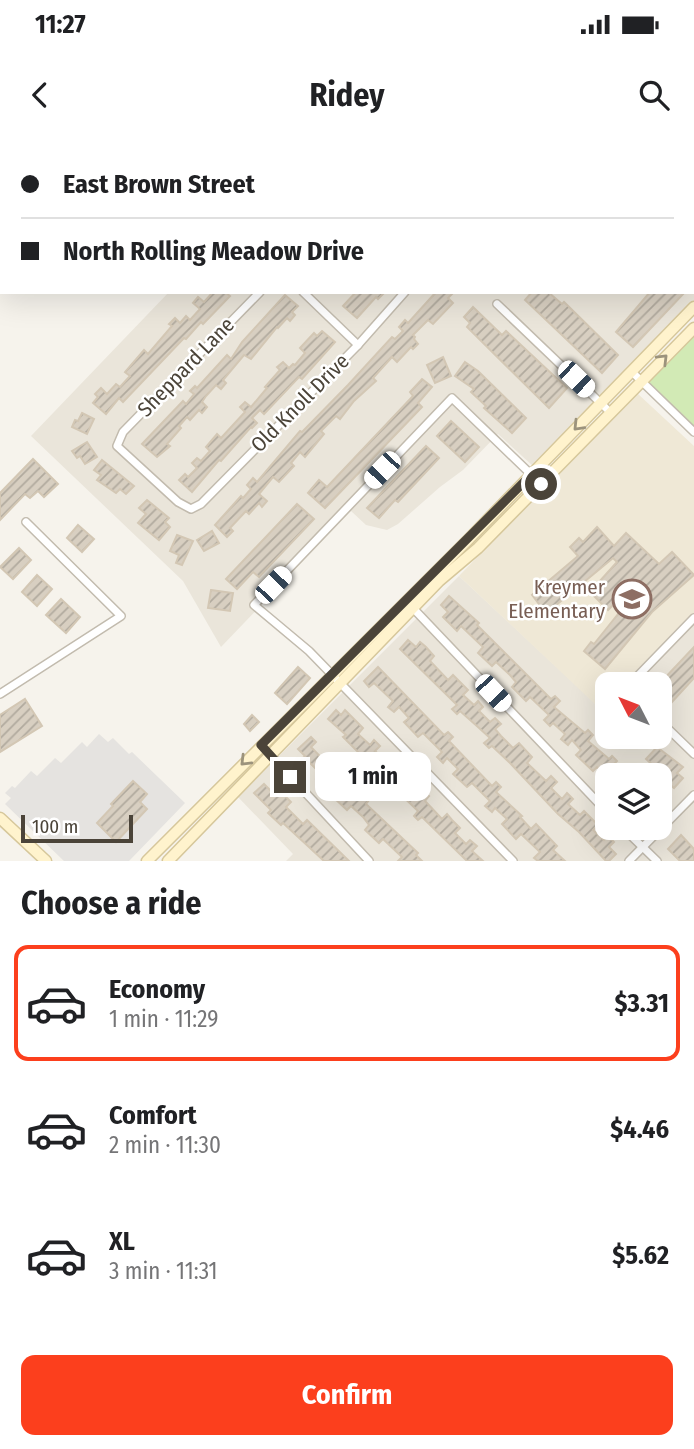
<!DOCTYPE html>
<html lang="en">
<head>
<meta charset="utf-8">
<style>
  :root { --surface:#fff; --page:#f2f2f2; --text:#202124; --muted:#757577; --line:#e0e0e0; --accent:#fc3f1d }
  body { margin:0; font-family:"Fira Sans Condensed",sans-serif; background:var(--page); color:var(--text); height:100vh; display:flex; flex-direction:column; font-size:26px; white-space:nowrap }
  * { box-sizing:border-box; margin:0 }
  p { font-size:23px; color:var(--muted) }
  .icon { flex:none; width:38px; height:38px; fill:none; stroke:currentColor; stroke-width:2; stroke-linecap:round; stroke-linejoin:round }
  .map { position:relative; height:721px; overflow:hidden }
  .side { display:flex; flex-direction:column; background:var(--surface); flex:1 }
  .side>* { flex:none }
  .guide { position:absolute; left:0px; top:0px; width:695px; height:154px; box-shadow:0 7px 28px #0002; display:grid; align-content:center; height:154px; padding:0 21px; background:var(--surface) }
  .needle { width:46px; rotate:312deg }
  .buttons { position:absolute; left:595px; top:532px; display:grid; gap:14px }
  .buttons a { display:grid; place-items:center; width:77px; height:77px; border-radius:14px; background:var(--surface); box-shadow:0 7px 28px #0002; font-size:35px }
  .scale { position:absolute; left:21px; bottom:18px; width:112px; box-sizing:border-box; padding-left:7px; border:4px solid #4b4439; border-top:0; font-size:19px; line-height:24px; white-space:nowrap; color:#4b4439; -webkit-text-stroke:5px #fff; paint-order:stroke }
  .end { position:absolute; width:32px; height:32px; margin:-16px; border:9px solid #4b4439; background:#fff; box-shadow:0 0 0 4px #fff }
  .from { border-radius:50% }
  .bubble { position:absolute; height:49px; border-radius:14px; background:var(--surface); box-shadow:0 7px 28px #0002; font-size:23px; font-weight:700; line-height:49px; text-align:center }
  .car { position:absolute; width:21px; height:42px; margin:-21px -10px; border-radius:9px; box-shadow:0 0 5px 2px #0007; background:linear-gradient(#fff 24%,#345 0 40%,#fff 0 76%,#345 0 86%,#fff 0) }
  .guide b { display:flex; align-items:center; gap:24px; height:66px; font-size:26px }
  .guide b+b { border-top:2px solid var(--line) }
  .guide i { width:18px; height:18px; background:var(--text) }
  ul { padding:0; list-style:none }
  li { display:flex; align-items:center; gap:21px; height:116px; margin:0 14px 10px; padding:0 7px; border:4px solid transparent; border-radius:14px }
  li div { flex:1 }
  li b { display:block; font-size:26px }
  li em { font-style:normal; font-weight:700 }
  li.current { border-color:var(--accent) }
  li>.icon { width:63px; height:63px; stroke-width:1.5 }
  h2 { padding:0 21px; font-size:32px; line-height:84px }
  .cta { display:flex; gap:14px; margin-top:auto; padding:14px 21px }
  .cta a { flex:1; height:80px; border-radius:14px; background:var(--accent); color:#fff; font-size:28px; font-weight:700; line-height:80px; text-align:center }
  .status { display:flex; justify-content:space-between; align-items:center; height:49px; padding:0 35px; background:var(--surface); direction:ltr }
  .status svg { height:19px; fill:currentColor }
  header { display:flex; justify-content:space-between; align-items:center; height:91px; padding:0 21px; background:var(--surface); font-size:32px; font-weight:700 }
  .map>svg:first-child { display:block }
  .residential { fill:#eae5da; fill-rule:evenodd }
  .education { fill:#efe8d6 }
  .green { fill:#d2eab5 }
  .parking { fill:#e5e3e0 }
  .building { fill:url(#building-hatch); stroke:#d3c7b4; stroke-width:2 }
  .lines { fill:none; stroke-linecap:round; stroke-linejoin:round }
  .street-casing { stroke:#c2bbae; stroke-width:10 }
  .secondary-casing { stroke:#d6c79b; stroke-width:13 }
  .street { stroke:#fff; stroke-width:7 }
  .secondary { stroke:#fff3cd; stroke-width:10 }
  .oneway { stroke:#9c937c }
  .route { stroke:#4b4439; stroke-width:9 }
  .labels { text-anchor:middle; stroke-width:5; stroke-linejoin:round; paint-order:stroke }
  .street-label { font-size:21px; fill:#4b4439; stroke:#fff }
  .education-label { font-size:21px; fill:#785e54; stroke:#fff; text-anchor:end }
</style>
</head>
<body>
<div class="status"><b>11:27</b><svg viewBox="0 0 49 12"><path d="M0 12V9h3v3zM5 12V6h3v6zM10 12V3h3v9zM15 12V0h3v12zM26 1h20v11H26zM47 4h2v5h-2z"/></svg></div>
<header><svg class="icon" aria-label="back" viewBox="0 0 24 24"><path d="M15 5l-7 7 7 7"/></svg>Ridey<svg class="icon" aria-label="search" viewBox="0 0 24 24"><circle cx="10" cy="10" r="6"/><path d="M15 15l6 6"/></svg></header>
<div class="map">
<svg width="694" height="721" viewBox="0 0 694 721">
  <defs>
    <pattern id="building-hatch" width="6" height="6" patternUnits="userSpaceOnUse" patternTransform="scale(1.75)"><rect width="6" height="6" fill="#d8cfc1"/><path d="M-1 1l2-2M0 6l6-6M5 7l2-2" fill="none" stroke="#b1aa9e"/></pattern>
  </defs>
  <rect width="100%" height="100%" fill="#f6f3ec"/>
  <!-- residential -->
  <g class="residential">
    <path d="M64,0H694V162L533,326L498,294L463,330L440,347L398,384L387,390L366,385L351,371L221,507L183,441L31,296L169,152H693V2Z"/>
    <path d="M459,436L595,563L607,552V597H660V544H627L694,475V721H286L293,714L238,657ZM607,635H660V688H607Z"/>
  </g>
  <!-- education -->
  <path class="education" d="M637,253L694,306V475L627,544L617,542L607,544V552L595,564L459,436Z"/>
  <!-- green -->
  <path class="green" d="M694,191V288L645,241Z"/>
  <!-- parking -->
  <path class="parking" d="M99,594L108,602L113,598L129,614L132,612L185,663L129,721H64L5,664L11,658L5,653L12,646L15,648L31,631L37,636L55,618L61,623L82,602L87,607Z"/>
  <!-- building -->
  <g class="building">
    <path d="M213,152H225L230,156L203,184L201,182L186,199L184,198L123,262L119,258L106,274L93,263L98,257L95,254L101,248L107,254L116,244L120,247L130,236L125,232L144,210L148,214L172,186L169,184L175,178L180,183L186,176L190,180L200,169L193,163L198,157L204,162Z"/>
    <path d="M356,152H385L378,159L376,157L357,178L343,166Z"/>
    <path d="M436,152H454L448,158L453,163L433,184L428,180L413,195L415,197L414,199L418,204L413,209L411,207L397,222L392,217L373,238L376,241L354,261L340,279L336,276L321,291L324,294L305,317L300,312L291,323L294,326L279,342L273,337L259,354L267,361L262,367L259,363L249,374L246,371L230,388L233,391L227,397L215,385L241,356L243,358L251,349L247,345L253,338L257,342L300,291L302,292L348,245L392,197L395,199L403,191L399,187L405,180L408,183Z"/>
    <path d="M532,152H548L562,164L564,162L618,215L602,233L525,160Z"/>
    <path d="M650,152H685L633,207L616,192Z"/>
    <path d="M285,155L298,166L292,172L295,175L290,181L287,178L278,188L277,187L251,219L244,215L223,240L226,243L221,249L216,245L206,256L202,262L207,267L202,273L199,270L190,280L187,277L179,286L181,288L167,304L170,306L157,317L142,304L183,261L186,264L194,254L190,251L195,246L197,248L227,215L231,219L242,202Z"/>
    <path d="M473,167L502,195L506,191L567,248L549,268L467,187L470,183L464,177Z"/>
    <path d="M322,191L335,202L302,239L299,237L264,274L260,270L252,278L257,283L252,288L251,287L221,321L219,320L192,352L179,340L185,334L188,337L197,328L192,323L197,318L201,321L210,311L206,307L217,294L221,298L245,272L240,267L245,262L251,267L267,248L265,247L280,230L277,227L283,222L289,228L293,224L295,225L305,213L300,208L314,193L317,196Z"/>
    <path d="M443,217L451,236L435,243L427,225Z"/>
    <path d="M465,222L478,231L526,278L512,293L484,268L486,266L471,252L474,249L455,236Z"/>
    <path d="M422,239L432,247L418,263L422,267L325,368L308,353L319,340L327,347L413,256L410,252Z"/>
    <path d="M82,273L94,279L87,294L72,287L75,280L78,281Z"/>
    <path d="M451,281L479,307L465,322L437,296Z"/>
    <path d="M87,302L97,317L85,324L80,316L77,318L72,311Z"/>
    <path d="M426,306L439,318L398,362L395,360L379,378L367,368Z"/>
    <path d="M33,319L58,344L44,357L38,351L30,358L25,354L0,380V353Z"/>
    <path d="M102,320L134,346L126,354L120,349L116,353L97,340L101,335L94,330Z"/>
    <path d="M147,360L169,378L165,382L170,387L159,400L138,383L146,374L139,368Z"/>
    <path d="M297,364L314,379L259,437L253,432L237,449L226,439Z"/>
    <path d="M78,385L94,399L82,412L67,398Z"/>
    <path d="M597,387L614,406L626,393L659,424L672,412L694,435L652,472L605,529L584,511L591,502L594,504L638,449L633,445L608,470L590,452L617,422L613,418L555,466L558,470L549,477L532,455L578,416L570,407L579,398L583,402Z"/>
    <path d="M212,391L219,403L204,411L197,400Z"/>
    <path d="M177,395L193,401L182,425L176,423L179,415L170,411Z"/>
    <path d="M19,408L31,420L13,439L0,427Z"/>
    <path d="M37,435L52,449L37,466L22,452Z"/>
    <path d="M211,450L233,453L230,471L208,468Z"/>
    <path d="M449,456L479,483L477,485L551,559L555,556L560,561L554,567L585,593L588,590L593,595L588,601L609,619L612,616L617,621L613,625L624,635H606L597,627L593,631L576,615L581,610L572,600L568,605L561,599L565,594L553,583L550,586L544,580L549,575L530,557L526,561L512,547L516,542L510,535L496,522L492,526L478,513L483,507L461,486L457,491L443,477L448,472L441,465Z"/>
    <path d="M61,459L80,477L66,493L46,475Z"/>
    <path d="M408,500L416,507L420,502L426,507L434,516L430,521L448,540L453,535L468,550L463,555L474,565L478,561L483,567L479,571L490,582L495,578L501,584L495,589L501,596L513,608L519,603L532,617L527,623L546,641L551,636L557,642L551,648L562,659L567,653L573,659L568,664L580,675L584,671L598,685L593,690L604,700L608,696L614,702L609,707L616,714L609,721H606L579,692L558,674L510,623L492,606L489,608L484,603L490,598L478,587L460,571L457,574L452,569L457,565L400,509Z"/>
    <path d="M694,507V538L671,563L660,553V539L662,541Z"/>
    <path d="M298,527L310,538L287,564L275,553Z"/>
    <path d="M378,527L444,595L448,592L453,597L449,601L492,646L496,642L501,647L496,652L522,676L520,677L531,689L536,684L557,706L553,710L565,721H538L534,718L540,712L521,694L516,699L502,684L507,679L495,668L492,672L485,666L490,661L472,643L467,647L453,634L458,629L447,618L443,623L437,617L442,612L423,593L418,597L404,582L409,578L399,567L394,572L388,567L393,561L374,543L369,547L364,541Z"/>
    <path d="M25,559L42,586L0,612V575Z"/>
    <path d="M336,570L341,575L345,570L363,588L358,594L370,605L374,600L380,606L375,611L385,620L389,616L396,622L390,627L410,646L414,641L429,656L425,661L442,679L447,674L452,680L460,688L455,693L466,704L470,700L477,706L472,711L483,721H467L422,677L418,680L414,676L418,671L373,628L370,631L364,626L368,622L343,597L346,595L328,579Z"/>
    <path d="M252,575L259,582L250,591L244,584Z"/>
    <path d="M311,597L316,602L311,607L361,659L365,655L370,659L366,664L418,713L416,715L422,721H398L402,717L383,699L379,703L365,690L369,685L363,677L351,666L347,670L332,656L337,651L326,640L321,645L316,639L321,634L310,623L305,628L299,622L305,616L298,609Z"/>
    <path d="M657,607L683,627L677,633L683,638L674,648L661,637L664,635L646,619Z"/>
    <path d="M133,641L147,654L140,662L147,669L116,702L97,683L113,666L111,664Z"/>
    <path d="M264,644L271,651L276,647L291,662L286,667L303,684L307,680L349,721H324L283,683L281,685L268,673L271,670L254,653Z"/>
    <path d="M681,695L694,709V721H680L668,709Z"/>
  </g>
  <g class="lines">
    <defs>
      <g id="street">
        <path d="M144,0L145,2"/>
        <path d="M255,2L257,0"/>
        <path d="M405,2L407,0"/>
        <path d="M550,2L552,0"/>
        <path d="M693,7L694,6"/>
        <path d="M260,152L123,292L117,306L178,362L191,369L201,364L358,205L405,152"/>
        <path d="M303,152L358,205"/>
        <path d="M497,164L610,272"/>
        <path d="M631,231L694,292"/>
        <path d="M410,465L607,672"/>
        <path d="M630,544L694,478"/>
        <path d="M0,554L121,476L26,382"/>
        <path d="M660,581L694,614"/>
        <path d="M261,605L369,721"/>
        <path d="M623,688L657,721"/>
        <path d="M513,721L309,511L254,465L452,258L541,344"/>
        <path d="M629,721L694,655"/>
      </g>
      <g id="secondary">
        <path d="M0,678L46,721"/>
        <path d="M147,721L468,400L694,167"/>
        <path d="M168,721L439,441L478,408L694,188"/>
      </g>
    </defs>
    <!-- street casing -->
    <use href="#street" class="street-casing"/>
    <!-- secondary casing -->
    <use href="#secondary" class="secondary-casing"/>
    <!-- street -->
    <use href="#street" class="street"/>
    <!-- secondary -->
    <use href="#secondary" class="secondary"/>
  </g>
  <!-- one-way arrows -->
  <defs><path id="oneway-chevron" d="M-2-3.5L2.5 0L-2 3.5" fill="none" stroke-width="1.6" stroke-linecap="round" stroke-linejoin="round" transform="scale(1.75)"/></defs>
  <g class="oneway">
    <use href="#oneway-chevron" transform="translate(663 219) rotate(-45)"/>
    <use href="#oneway-chevron" transform="translate(578 286) rotate(134)"/>
    <use href="#oneway-chevron" transform="translate(245 621) rotate(135)"/>
  </g>
  <g class="lines">
    <!-- route -->
    <path class="route" d="M290,637L261,605L532,334L541,344"/>
  </g>
  <!-- icons -->
  <defs>
    <symbol id="school-ring" viewBox="-11 -11 22 22"><circle r="9.5" fill="#fff" stroke="#8d6e63" stroke-width="1.5"/><path d="M0-5L7-2L0 1L-7-2ZM-4 1L0 2.5L4 1V4Q0 6-4 4Z" fill="#8d6e63"/></symbol>
  </defs>
  <g fill-rule="evenodd">
    <use href="#school-ring" x="610" y="437" width="44" height="44"/>
  </g>
  <g class="labels">
    <!-- street labels -->
    <g class="street-label">
      <text transform="translate(186 227) rotate(-46)" y="7">Sheppard Lane</text>
      <text transform="translate(300 263) rotate(-45)" y="7">Old Knoll Drive</text>
    </g>
    <!-- education labels -->
    <g class="education-label">
      <text x="605" y="454">Kreymer<tspan x="605" dy="24">Elementary</tspan></text>
    </g>
  </g>
</svg>
<div class="buttons">
<a><svg class="needle" viewBox="-14 -14 28 28"><path d="M0-13l5 13h-10z" fill="#e53935"/><path d="M0 13l5-13h-10z" fill="#757577"/></svg></a>
<a><svg class="icon" aria-label="layers" viewBox="0 0 24 24"><path d="M12 4l9 5-9 5-9-5zM3 14l9 5 9-5"/></svg></a>
</div>
<div class="scale">100 m</div>
<i class="end from" style="left:541px;top:344px"></i>
<i class="end" style="left:290px;top:637px"></i>
<div class="bubble" style="left:315px;top:612px;width:116px">1 min</div>
<i class="car" style="left:576px;top:239px;rotate:134deg"></i>
<i class="car" style="left:382px;top:330px;rotate:224deg"></i>
<i class="car" style="left:273px;top:445px;rotate:44deg"></i>
<i class="car" style="left:493px;top:553px;rotate:137deg"></i>
<div class="guide">
<b><i class="from"></i>East Brown Street</b>
<b><i></i>North Rolling Meadow Drive</b>
</div>
</div>
<section class="side">
<h2>Choose a ride</h2>
<ul>
<li class="current"><svg class="icon" aria-label="car" viewBox="0 0 24 24"><path d="M5 17H2v-5l4-1 3-4h7l3 4 3 1v5h-3M9 17h6M6 11h13"/><circle cx="7" cy="17" r="2"/><circle cx="17" cy="17" r="2"/></svg><div><b>Economy</b><p>1 min · 11:29</p></div><em>$3.31</em></li>
<li><svg class="icon" aria-label="car" viewBox="0 0 24 24"><path d="M5 17H2v-5l4-1 3-4h7l3 4 3 1v5h-3M9 17h6M6 11h13"/><circle cx="7" cy="17" r="2"/><circle cx="17" cy="17" r="2"/></svg><div><b>Comfort</b><p>2 min · 11:30</p></div><em>$4.46</em></li>
<li><svg class="icon" aria-label="car" viewBox="0 0 24 24"><path d="M5 17H2v-5l4-1 3-4h7l3 4 3 1v5h-3M9 17h6M6 11h13"/><circle cx="7" cy="17" r="2"/><circle cx="17" cy="17" r="2"/></svg><div><b>XL</b><p>3 min · 11:31</p></div><em>$5.62</em></li>
</ul>
<div class="cta"><a>Confirm</a></div>
</section>
</body>
</html>
